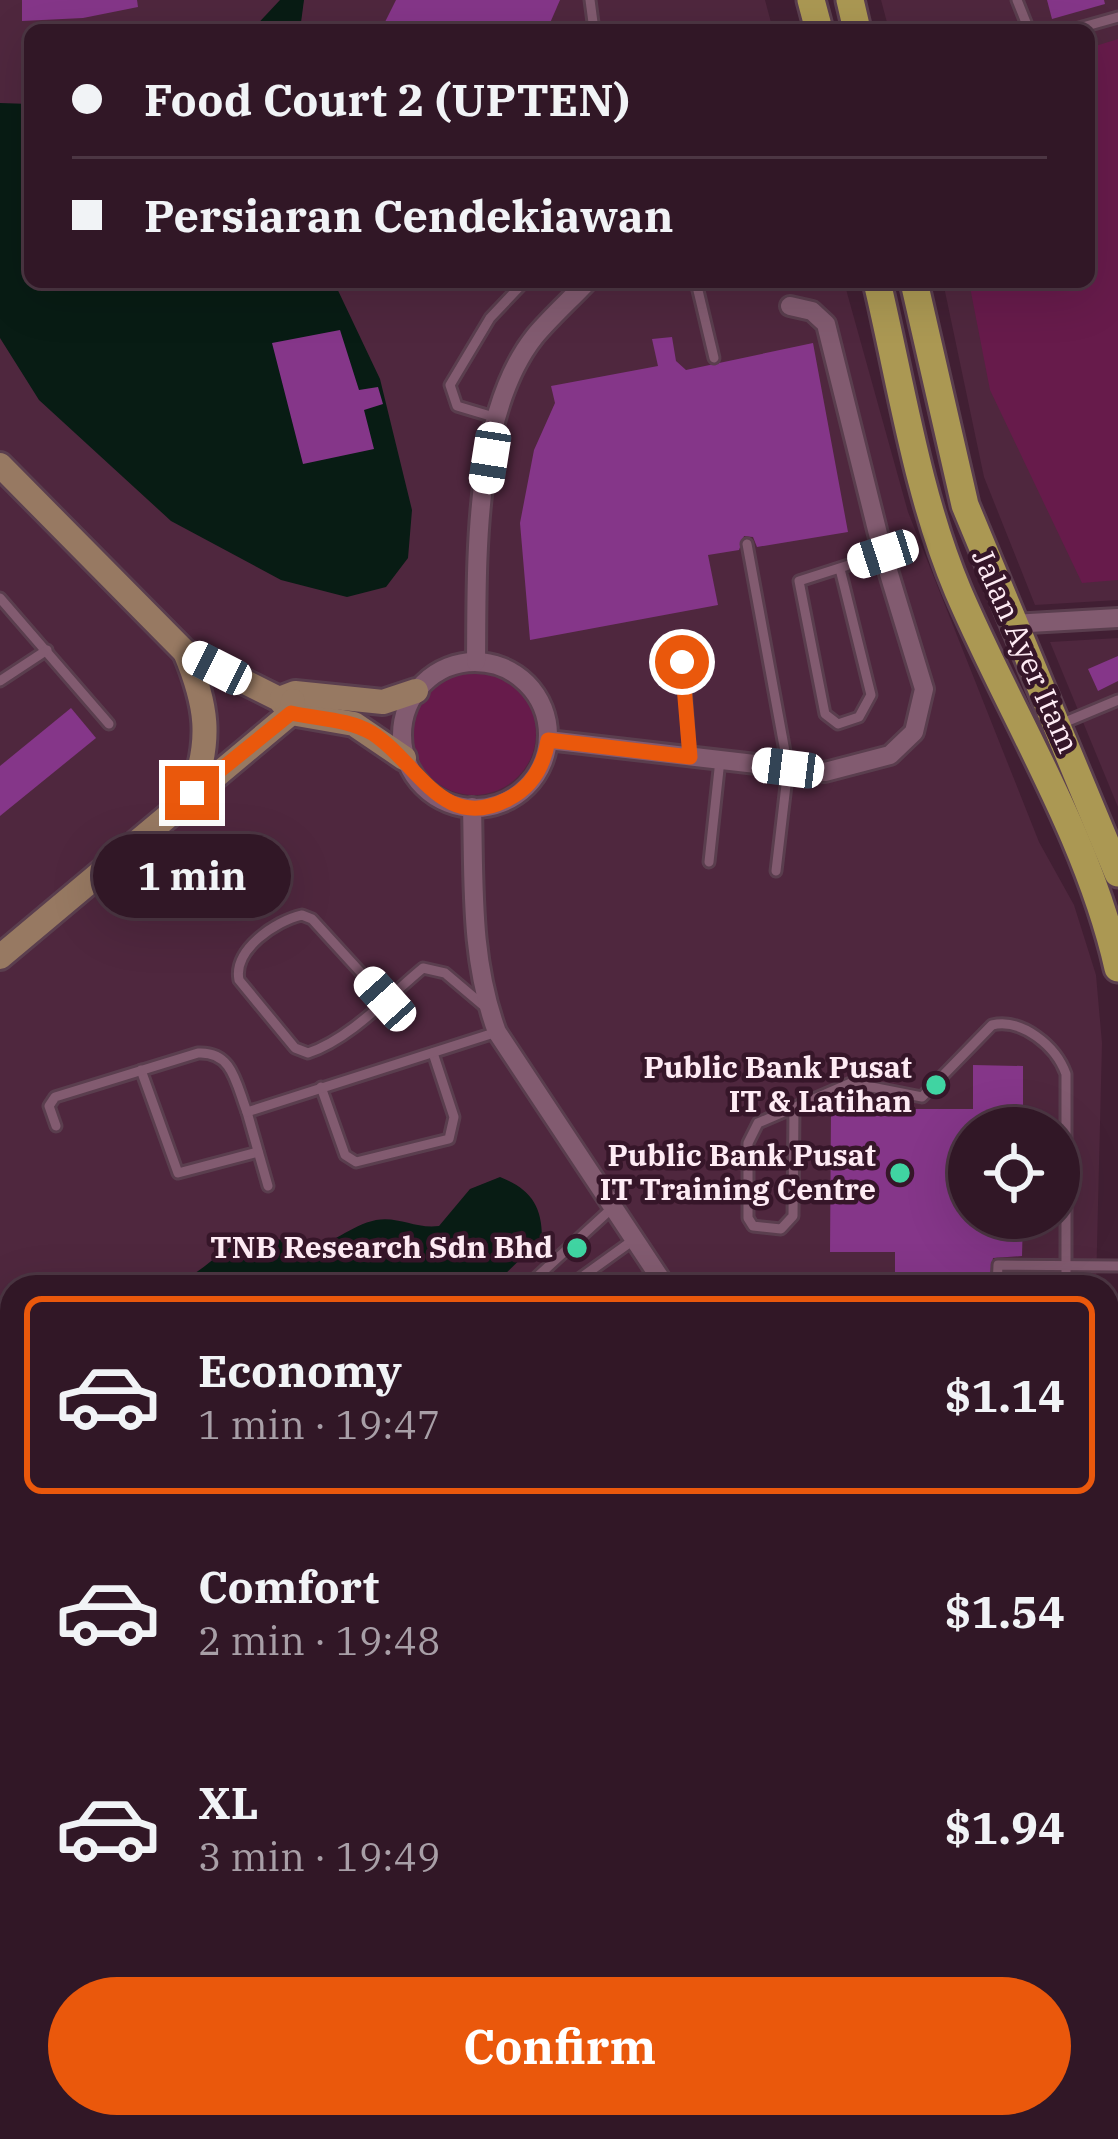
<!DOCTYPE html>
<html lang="en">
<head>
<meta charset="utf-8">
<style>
  :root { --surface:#311726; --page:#39202e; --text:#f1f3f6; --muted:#a89fa7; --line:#4c3643; --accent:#ea580c }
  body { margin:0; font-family:"IBM Plex Serif",serif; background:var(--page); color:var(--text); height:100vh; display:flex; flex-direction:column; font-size:45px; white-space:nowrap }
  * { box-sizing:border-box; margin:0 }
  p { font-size:39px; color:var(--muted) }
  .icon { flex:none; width:66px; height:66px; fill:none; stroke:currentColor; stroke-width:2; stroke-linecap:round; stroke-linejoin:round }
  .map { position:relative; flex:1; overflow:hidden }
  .details { position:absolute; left:0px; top:1275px; width:1119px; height:864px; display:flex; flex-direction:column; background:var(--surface); border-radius:36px 36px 0 0; box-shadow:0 12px 48px #0002,0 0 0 3px var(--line) }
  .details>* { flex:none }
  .guide { position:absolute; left:24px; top:24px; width:1071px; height:264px; border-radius:18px; box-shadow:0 12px 48px #0002,0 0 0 3px var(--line); display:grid; align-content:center; height:264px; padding:0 48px; background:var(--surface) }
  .fabs { position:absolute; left:948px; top:1107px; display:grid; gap:24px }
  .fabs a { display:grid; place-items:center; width:132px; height:132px; border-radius:50%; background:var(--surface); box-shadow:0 12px 48px #0002,0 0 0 3px var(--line); font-size:60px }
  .end { position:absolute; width:54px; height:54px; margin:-27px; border:15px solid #ea580c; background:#fff; box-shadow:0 0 0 6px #fff }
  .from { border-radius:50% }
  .bubble { position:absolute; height:84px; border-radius:42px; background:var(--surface); box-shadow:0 12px 48px #0002,0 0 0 3px var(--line); font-size:39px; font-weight:700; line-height:84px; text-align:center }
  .car { position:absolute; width:36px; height:72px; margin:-36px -18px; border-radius:15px; box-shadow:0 0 9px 3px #0007; background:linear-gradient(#fff 24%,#345 0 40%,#fff 0 76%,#345 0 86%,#fff 0) }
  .guide b { display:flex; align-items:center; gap:42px; height:114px; font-size:45px }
  .guide b+b { border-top:3px solid var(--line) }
  .guide i { width:30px; height:30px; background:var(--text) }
  ul { padding:21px 0 0; list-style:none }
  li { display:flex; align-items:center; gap:36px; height:198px; margin:0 24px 18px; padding:0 24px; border:6px solid transparent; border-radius:18px }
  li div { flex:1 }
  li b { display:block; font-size:45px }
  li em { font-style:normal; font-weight:700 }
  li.active { border-color:var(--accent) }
  li>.icon { width:108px; height:108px; stroke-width:1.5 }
  .action { display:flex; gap:24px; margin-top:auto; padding:24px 48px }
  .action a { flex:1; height:138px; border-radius:72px; background:var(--accent); color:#fff; font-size:48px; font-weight:700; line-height:138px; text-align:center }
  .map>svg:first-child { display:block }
  .built { fill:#4f273e; fill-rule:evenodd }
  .green { fill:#671b4b }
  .water { fill:#081c14 }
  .building { fill:#853689 }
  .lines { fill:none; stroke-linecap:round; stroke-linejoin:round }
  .lane-casing { stroke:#5a3e4e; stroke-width:15 }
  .street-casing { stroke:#5a3e4e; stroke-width:24 }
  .secondary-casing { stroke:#5a3e4e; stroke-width:30 }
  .primary-casing { stroke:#5a3e4e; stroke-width:33 }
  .lane { stroke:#825b70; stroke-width:9 }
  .street { stroke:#825b70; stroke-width:18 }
  .secondary { stroke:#977962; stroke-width:24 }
  .primary { stroke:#ab9853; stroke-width:27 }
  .route { stroke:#ea580c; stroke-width:15 }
  .poi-dot { fill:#40d4a2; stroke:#361629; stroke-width:4.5 }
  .labels { text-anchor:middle; stroke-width:9; stroke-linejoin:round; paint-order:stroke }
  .street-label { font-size:30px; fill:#feebf4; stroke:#361629 }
  .poi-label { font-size:30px; font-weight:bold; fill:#feebf4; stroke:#361629; text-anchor:end }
</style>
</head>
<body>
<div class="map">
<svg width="1118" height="2139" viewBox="0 0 1118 2139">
  <rect width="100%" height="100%" fill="#411f33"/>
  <!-- built -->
  <g class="built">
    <path d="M0,0H765L773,30H30V282H844L908,512L1039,842L1074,905L1096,975L1102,1043L1096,1287H12V2127H979L965,2139H0ZM969,1128H1059V1218H969Z"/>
    <path d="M881,0H1118V600L1035,605L984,477L943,282H1089V30H889Z"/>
    <path d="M1118,638V807L1050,642Z"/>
  </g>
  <!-- green -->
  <g class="green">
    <path d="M1118,39V580L1082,583L990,390L969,282H1089V48Z"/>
    <circle cx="474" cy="733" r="62"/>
  </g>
  <!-- water -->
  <g class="water">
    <path d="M280,0H304L300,30H252Z"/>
    <path d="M0,103L30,104V282H334L380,379L412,510L408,558L386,587L347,597L281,580L171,521L39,400L0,338Z"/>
    <path d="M500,1177C530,1189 542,1205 542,1238L498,1281L473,1287L162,1284C203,1283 221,1239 261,1236C277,1235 291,1247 306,1247C330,1247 351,1225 376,1220C399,1216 415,1229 439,1226L470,1189Z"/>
  </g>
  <!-- building -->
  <g class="building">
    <path d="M22,0H137L138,7L83,18L22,21Z"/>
    <path d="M396,0H560L547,30H381Z"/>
    <path d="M1047,0H1104L1105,4L1052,19Z"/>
    <path d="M340,330L359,390L378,387L383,404L364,410L374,449L303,464L272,343Z"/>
    <path d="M672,337L676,361L686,370L813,343L848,532L757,547L753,537L744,536L739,550L708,555L718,605L530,640L520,523L534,450L555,403L551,386L658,366L652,339Z"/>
    <path d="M1118,656V681L1098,691L1088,669Z"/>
    <path d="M71,708L96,738L0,816V766Z"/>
    <path d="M973,1065L1023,1066V1128H969V1218H1023L1022,1256L993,1258L988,1287H895V1252H830L831,1109H973Z"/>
  </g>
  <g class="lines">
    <defs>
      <g id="lane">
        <path d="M590,0L594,30"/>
        <path d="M1017,0L1029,30"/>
        <path d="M1072,30L1118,17"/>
        <path d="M696,282L714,358"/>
        <path d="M497,418L457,406L450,385L490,318L524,282"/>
        <path d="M747,544L788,768L776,871"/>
        <path d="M840,569L871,695L859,717L838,724L825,714L799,581L883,554"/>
        <path d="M0,598L109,724"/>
        <path d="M683,662L690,757"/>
        <path d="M0,681L47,650"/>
        <path d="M1063,723L1118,700"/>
        <path d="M709,862L720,760"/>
        <path d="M385,999L312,919L302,915C275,921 233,950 239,980L295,1048L308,1053C350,1039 389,996 423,968L445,973L484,1006"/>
        <path d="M141,1070L178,1173L258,1152"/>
        <path d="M321,1087L345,1155L356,1162L449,1139L454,1117L433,1053"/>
        <path d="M794,1108L793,1216L781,1229L753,1226L748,1218V1143L758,1123L851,1083L922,1097L992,1025C1022,1018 1056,1046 1066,1074V1287"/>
        <path d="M247,1112L268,1186"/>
        <path d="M56,1126L49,1106L55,1097L198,1053C233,1051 236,1084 247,1112L497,1032"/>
        <path d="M526,1287L611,1209"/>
        <path d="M568,1287L632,1241"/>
        <path d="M997,1287L998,1265L1118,1266"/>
        <path d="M1107,1304H1118"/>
        <path d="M490,2127L501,2139"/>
        <path d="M718,2127L724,2139"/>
        <path d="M239,2138L240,2139"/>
        <path d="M170,2139L184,2127"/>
        <path d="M854,2139L878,2127"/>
      </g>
      <g id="street">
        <path d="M1013,624L1118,618"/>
        <circle cx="475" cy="735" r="73"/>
        <path d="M476,662C477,565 472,415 535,336C551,317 570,300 587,282"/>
        <path d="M548,740L825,772L890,755L914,732L924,689L883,554L826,324L812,311L790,306"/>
        <path d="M472,807C474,885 470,959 497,1032L666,1287"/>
      </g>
      <g id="secondary">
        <path d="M0,465L185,652L279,699L291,713L354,724L404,758"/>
        <path d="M185,652C207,705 212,739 192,793"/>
        <path d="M282,698L295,693L383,702L416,691"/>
        <path d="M0,957L291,713L293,701"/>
        <path d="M0,1593L12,1607"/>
        <path d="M0,2054L12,2041"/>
      </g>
      <g id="primary">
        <path d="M811,0L819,30"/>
        <path d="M850,0L857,30"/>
        <path d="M877,282C901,383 917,494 958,591C1011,715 1088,835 1118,968"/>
        <path d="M914,282L965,505L1118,873"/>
        <path d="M1107,1831L1118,1413"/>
        <path d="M1107,2065L1118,2016"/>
        <path d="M1057,2139L1061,2127"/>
        <path d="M1084,2139L1088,2127"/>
      </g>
    </defs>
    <!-- lane casing -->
    <use href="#lane" class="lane-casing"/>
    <!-- street casing -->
    <use href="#street" class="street-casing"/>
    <!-- secondary casing -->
    <use href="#secondary" class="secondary-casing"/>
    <!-- primary casing -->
    <use href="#primary" class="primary-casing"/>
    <!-- lane -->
    <use href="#lane" class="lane"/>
    <!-- street -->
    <use href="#street" class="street"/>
    <!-- secondary -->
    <use href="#secondary" class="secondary"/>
    <!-- primary -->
    <use href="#primary" class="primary"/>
  </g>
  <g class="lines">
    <!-- route -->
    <path class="route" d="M192,793L291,713C318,719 348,719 372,733C417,761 442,834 508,799C532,787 544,765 548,740L690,757L682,662"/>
  </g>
  <!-- markers -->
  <g class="poi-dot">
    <circle cx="936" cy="1085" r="12"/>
    <circle cx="900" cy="1173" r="12"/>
    <circle cx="577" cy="1248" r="12"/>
  </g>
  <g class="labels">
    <!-- street labels -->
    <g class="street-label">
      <text transform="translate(1025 651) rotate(66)" y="10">Jalan Ayer Itam</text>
    </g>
    <!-- poi labels -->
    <g class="poi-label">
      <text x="912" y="1078">Public Bank Pusat<tspan x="912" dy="34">IT &amp; Latihan</tspan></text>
      <text x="876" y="1166">Public Bank Pusat<tspan x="876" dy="34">IT Training Centre</tspan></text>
      <text x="553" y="1258">TNB Research Sdn Bhd</text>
    </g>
  </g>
</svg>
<div class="fabs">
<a><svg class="icon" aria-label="locate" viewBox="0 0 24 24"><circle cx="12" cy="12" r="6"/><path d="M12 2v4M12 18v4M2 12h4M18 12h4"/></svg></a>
</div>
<i class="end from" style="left:682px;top:662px"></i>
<i class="end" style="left:192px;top:793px"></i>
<div class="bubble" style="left:93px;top:834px;width:198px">1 min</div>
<i class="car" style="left:490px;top:458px;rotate:189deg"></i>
<i class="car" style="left:883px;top:554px;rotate:252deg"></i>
<i class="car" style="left:217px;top:668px;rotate:297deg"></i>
<i class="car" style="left:788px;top:768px;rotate:277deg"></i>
<i class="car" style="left:385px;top:999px;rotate:318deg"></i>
<div class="guide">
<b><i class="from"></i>Food Court 2 (UPTEN)</b>
<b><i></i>Persiaran Cendekiawan</b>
</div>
<section class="details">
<ul>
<li class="active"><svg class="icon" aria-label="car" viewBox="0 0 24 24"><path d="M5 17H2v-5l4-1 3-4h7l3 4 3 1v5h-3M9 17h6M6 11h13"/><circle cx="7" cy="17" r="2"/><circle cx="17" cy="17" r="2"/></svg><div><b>Economy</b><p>1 min · 19:47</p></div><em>$1.14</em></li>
<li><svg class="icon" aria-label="car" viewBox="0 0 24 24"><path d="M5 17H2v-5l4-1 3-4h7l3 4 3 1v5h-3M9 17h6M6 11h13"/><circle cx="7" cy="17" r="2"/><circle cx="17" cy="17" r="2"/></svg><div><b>Comfort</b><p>2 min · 19:48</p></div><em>$1.54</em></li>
<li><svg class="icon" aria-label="car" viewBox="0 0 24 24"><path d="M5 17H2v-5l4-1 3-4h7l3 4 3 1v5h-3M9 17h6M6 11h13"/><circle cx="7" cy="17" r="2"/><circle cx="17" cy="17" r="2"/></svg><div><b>XL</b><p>3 min · 19:49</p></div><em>$1.94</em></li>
</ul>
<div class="action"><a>Confirm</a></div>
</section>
</div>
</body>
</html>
